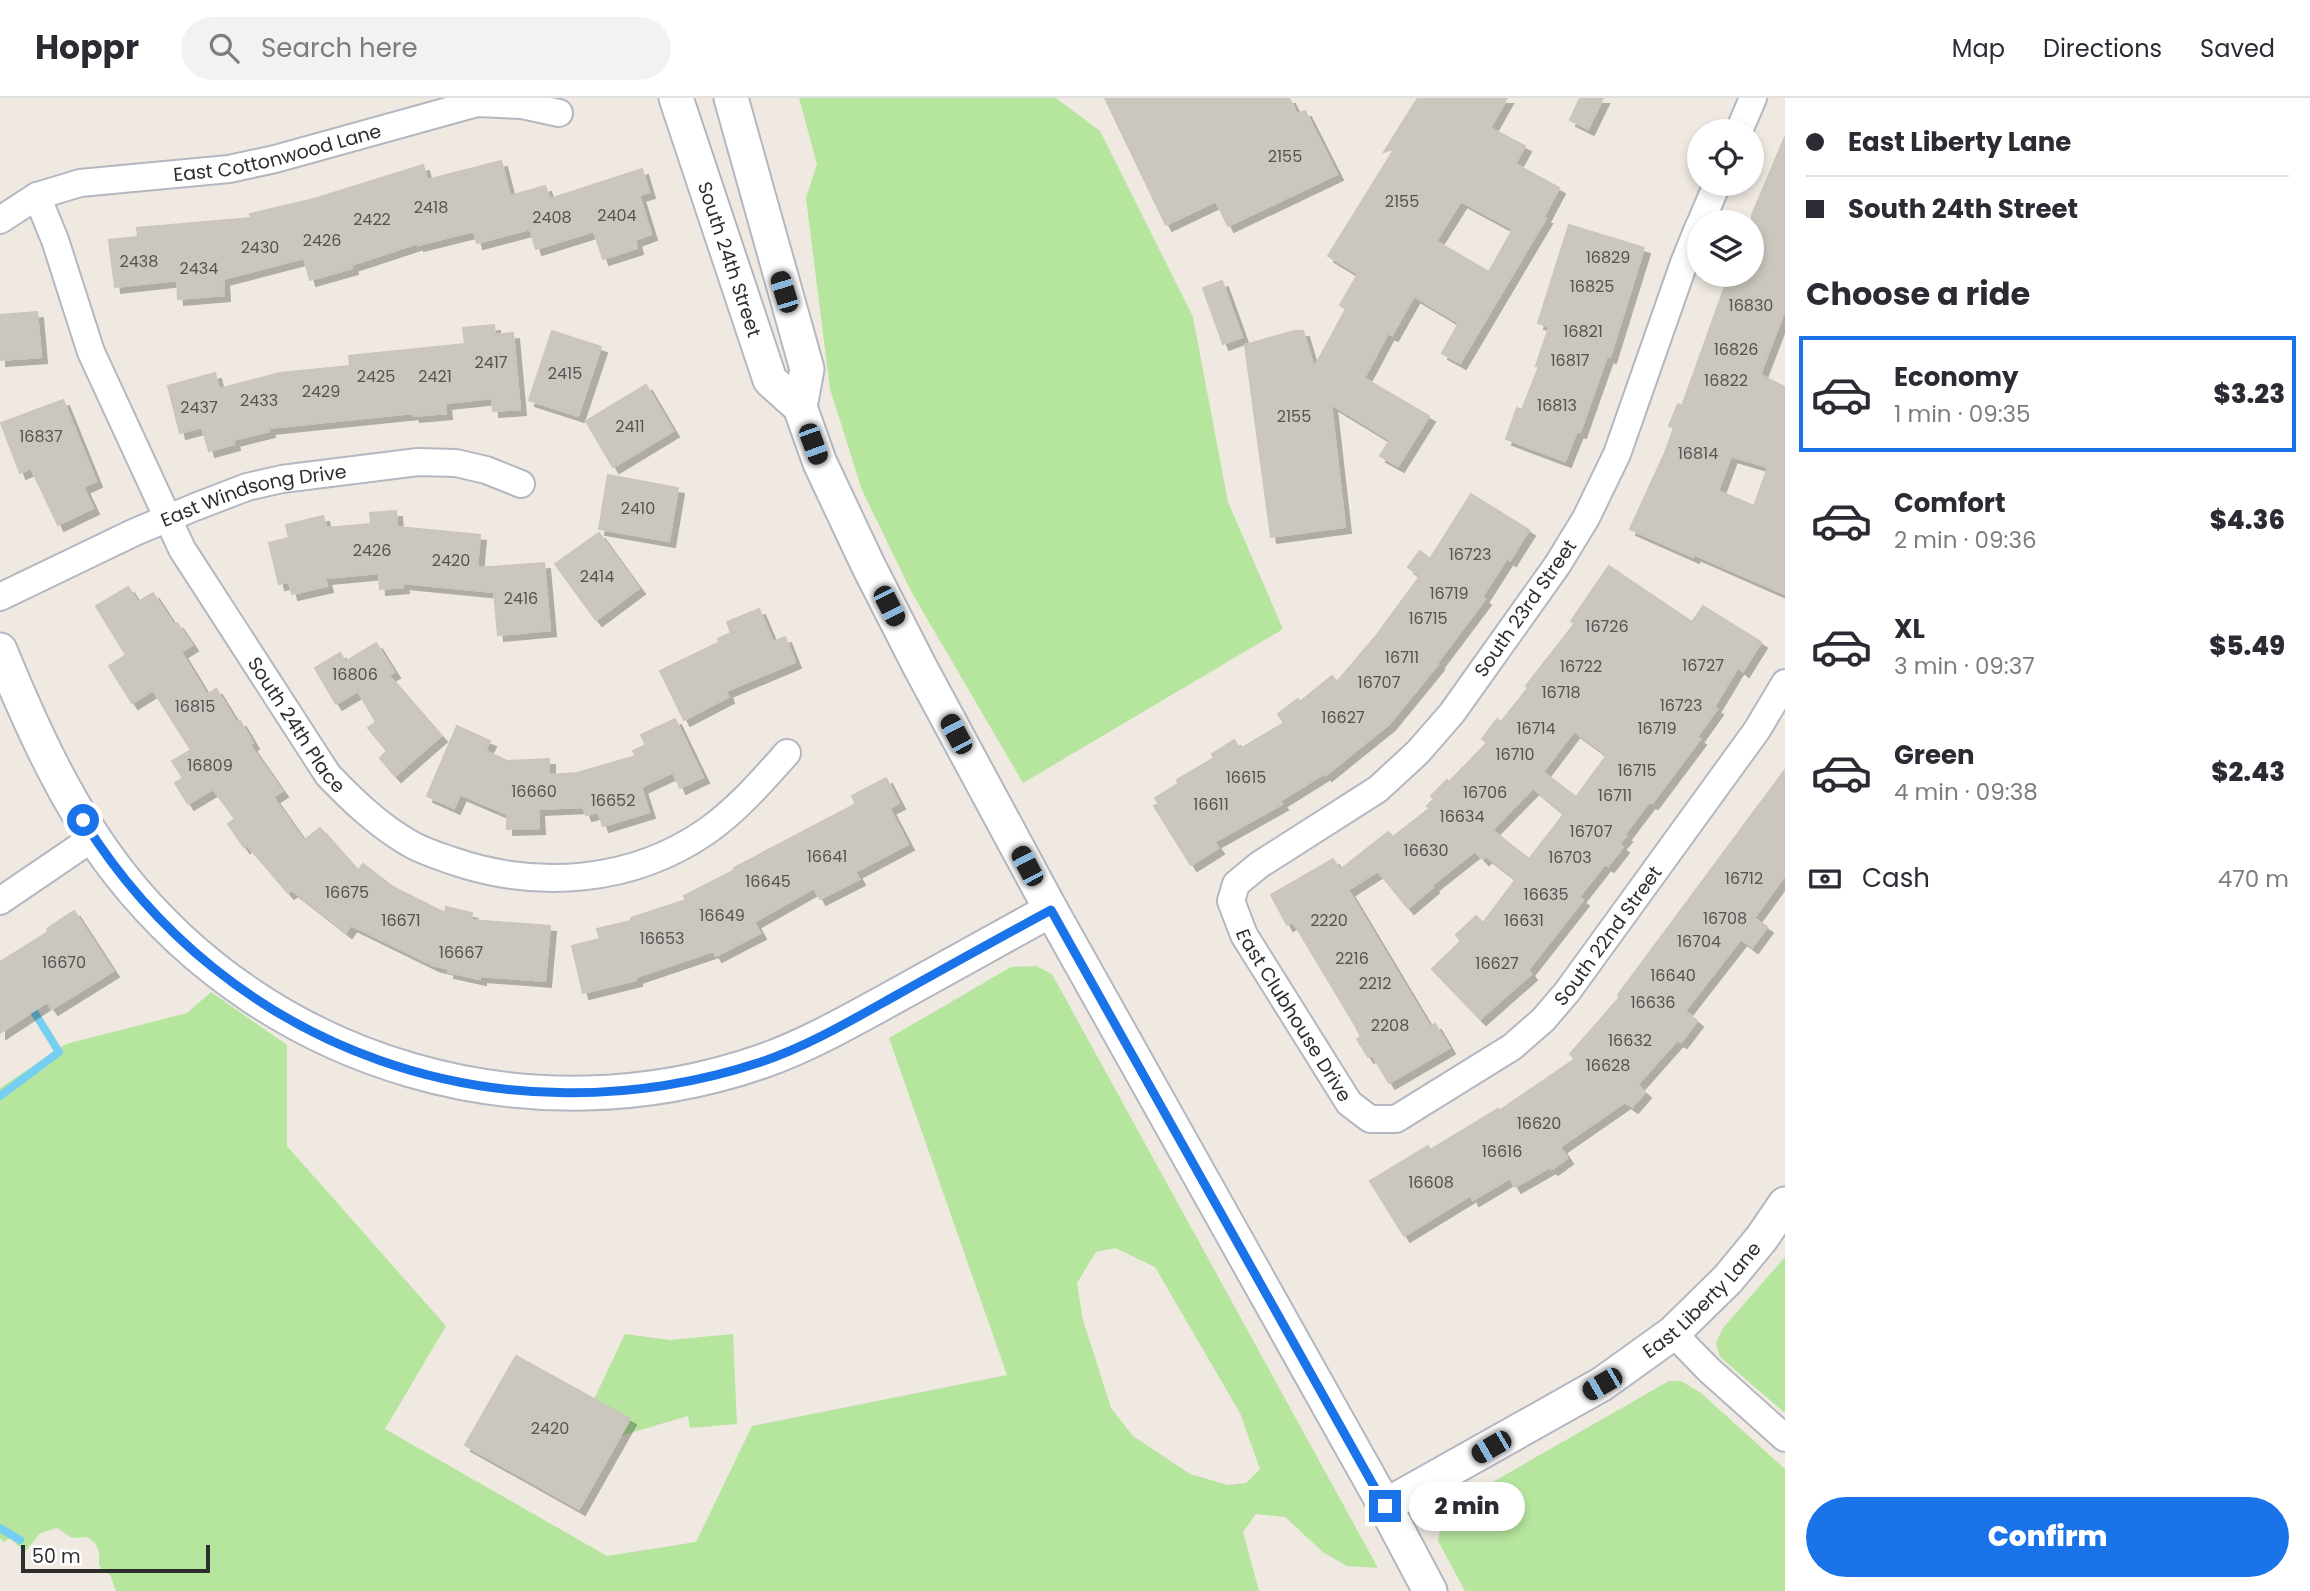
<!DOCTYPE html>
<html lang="en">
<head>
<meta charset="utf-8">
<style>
  :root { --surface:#fff; --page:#f2f2f3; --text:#2b2b33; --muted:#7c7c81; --line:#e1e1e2; --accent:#1a73e8 }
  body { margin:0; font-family:Poppins,sans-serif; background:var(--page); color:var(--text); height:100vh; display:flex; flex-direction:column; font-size:26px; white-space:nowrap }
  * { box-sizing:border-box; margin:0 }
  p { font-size:23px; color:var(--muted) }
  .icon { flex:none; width:38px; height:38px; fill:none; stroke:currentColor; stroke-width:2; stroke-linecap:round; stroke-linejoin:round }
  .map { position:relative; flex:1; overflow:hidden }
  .details { display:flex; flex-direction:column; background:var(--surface); width:525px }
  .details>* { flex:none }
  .hud { display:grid; align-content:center; height:154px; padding:0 21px; background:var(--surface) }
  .controls { position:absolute; left:1687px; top:21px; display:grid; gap:14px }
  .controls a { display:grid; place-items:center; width:77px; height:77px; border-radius:50%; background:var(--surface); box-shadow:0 4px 10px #0003; font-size:35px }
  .scale { position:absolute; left:21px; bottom:18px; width:189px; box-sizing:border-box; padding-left:7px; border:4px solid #2e2e2e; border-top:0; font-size:19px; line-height:24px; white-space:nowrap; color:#2e2e2e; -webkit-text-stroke:5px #fff; paint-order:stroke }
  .end { position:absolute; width:32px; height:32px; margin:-16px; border:9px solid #1a73e8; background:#fff; box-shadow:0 0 0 4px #fff }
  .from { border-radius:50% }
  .bubble { position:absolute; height:49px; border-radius:24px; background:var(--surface); box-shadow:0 4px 10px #0003; font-size:23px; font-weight:800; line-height:49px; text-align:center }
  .car { position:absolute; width:21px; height:42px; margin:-21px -10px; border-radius:9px; box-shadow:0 0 5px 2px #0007; background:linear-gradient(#222 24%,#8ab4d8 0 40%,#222 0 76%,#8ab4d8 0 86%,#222 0) }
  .hud b { display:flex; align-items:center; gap:24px; height:66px; font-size:26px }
  .hud b+b { border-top:2px solid var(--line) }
  .hud i { width:18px; height:18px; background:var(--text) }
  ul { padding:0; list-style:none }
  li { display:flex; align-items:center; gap:21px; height:116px; margin:0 14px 10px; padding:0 7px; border:4px solid transparent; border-radius:0px }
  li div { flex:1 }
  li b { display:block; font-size:26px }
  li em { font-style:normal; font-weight:800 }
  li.on { border-color:var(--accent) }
  li>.icon { width:63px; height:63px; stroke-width:1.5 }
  h2 { padding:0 21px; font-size:32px; line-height:84px }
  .pay { display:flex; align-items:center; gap:18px; height:77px; padding:0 21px; font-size:26px }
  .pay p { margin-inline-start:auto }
  .button { display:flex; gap:14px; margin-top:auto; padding:14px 21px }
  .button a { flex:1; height:80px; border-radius:42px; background:var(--accent); color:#fff; font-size:28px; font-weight:800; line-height:80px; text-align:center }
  header { display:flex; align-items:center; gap:42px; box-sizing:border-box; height:98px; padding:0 35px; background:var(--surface); border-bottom:2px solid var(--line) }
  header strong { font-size:33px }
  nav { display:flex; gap:38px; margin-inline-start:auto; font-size:24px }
  .search { width:490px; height:63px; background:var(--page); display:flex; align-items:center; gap:18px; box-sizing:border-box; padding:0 24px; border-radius:38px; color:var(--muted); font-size:26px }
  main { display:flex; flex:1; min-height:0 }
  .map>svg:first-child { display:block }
  .grass { fill:#b6e59e; fill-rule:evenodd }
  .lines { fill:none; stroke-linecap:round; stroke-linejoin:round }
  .stream { stroke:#75cff0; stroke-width:8 }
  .building { fill:#cbc7bf; stroke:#cbc5ba; stroke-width:2; fill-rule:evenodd; filter:url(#shadow) }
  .minor-casing { stroke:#b4b7c1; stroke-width:30 }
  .tertiary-casing { stroke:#b4b7c1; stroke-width:37 }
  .minor { stroke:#fff; stroke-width:26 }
  .tertiary { stroke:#fff; stroke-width:33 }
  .route { stroke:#1a73e8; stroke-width:9 }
  .labels { text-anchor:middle; stroke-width:7; stroke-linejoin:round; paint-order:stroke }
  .number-label { font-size:16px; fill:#555452 }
  .street-label { font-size:19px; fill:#2e2e2e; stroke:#fff }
</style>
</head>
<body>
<header>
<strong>Hoppr</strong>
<div class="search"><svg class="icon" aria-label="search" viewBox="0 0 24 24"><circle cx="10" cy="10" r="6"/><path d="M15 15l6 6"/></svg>Search here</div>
<nav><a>Map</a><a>Directions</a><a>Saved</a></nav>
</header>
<main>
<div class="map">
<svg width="1785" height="1493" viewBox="0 0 1785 1493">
  <defs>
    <filter id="shadow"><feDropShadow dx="6" dy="6" stdDeviation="0" flood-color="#0004"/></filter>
  </defs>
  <rect width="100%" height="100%" fill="#efe9e1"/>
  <!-- grass -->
  <g class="grass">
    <path d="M799,0H1056L1100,33L1193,219L1228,404L1283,531L1023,685L912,495L862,392L830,291L806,100L817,66Z"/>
    <path d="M1036,868L1052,876L1378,1470L1347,1468L1324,1455L1285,1419L1256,1416L1243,1434L1259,1493H116L110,1477L102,1472L99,1466V1454L95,1445L87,1439L72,1440L57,1430L40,1435L25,1454L10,1440L4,1444L0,1440V990L66,946L187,915L211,894L287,947V1048L446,1228L385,1331L607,1458L696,1444L752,1328L1007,1277L889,940L1011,869ZM1115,1150L1155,1169L1240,1315L1260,1371L1246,1385L1228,1387L1190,1376L1133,1338L1111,1310L1083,1222L1077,1185L1096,1154Z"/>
    <path d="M1785,1159V1315L1720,1259L1716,1245L1723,1230Z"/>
    <path d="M625,1236L670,1242L733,1236L737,1326L690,1330L688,1318L620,1338L629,1321L594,1301Z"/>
    <path d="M1669,1283H1681L1701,1295L1785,1371V1493H1465L1438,1443L1443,1418L1463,1401Z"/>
  </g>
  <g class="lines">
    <!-- stream -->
    <g class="stream">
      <path d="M0,998L59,954L28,904"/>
      <path d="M0,1430L20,1442"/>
    </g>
  </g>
  <!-- building -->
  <g class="building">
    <path d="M1105,0H1289L1297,16L1305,13L1337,76L1228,128L1216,103L1166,127Z"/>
    <path d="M1418,0H1507L1490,30L1525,48L1515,66L1559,90L1543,120H1546L1460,265L1442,255L1459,225L1414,198L1392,237L1388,235L1364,280L1429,318L1398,368L1380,358L1390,342L1331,306L1345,429L1271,439L1245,247L1294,233H1303L1314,270L1346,211L1340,207L1358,176L1328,158L1395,50L1384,54ZM1461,103L1513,131L1489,174L1436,143Z"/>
    <path d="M1580,0H1603L1588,31L1570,22Z"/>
    <path d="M1785,39V211L1760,277L1785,289V496L1694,456L1693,459L1630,431L1664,357L1674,330L1669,328L1678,306L1682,308L1729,177H1752V117ZM1731,358L1768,369L1754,408L1718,393Z"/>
    <path d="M501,63L510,98L545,88L550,101L642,71L649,94L639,97L651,136L635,142L637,150L603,161L594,133L536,151L530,131L477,145L474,133L418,147V145L351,167L352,170L310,182L304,160L223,181L224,197L178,201L177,182L115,189L109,142L138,139L137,130L251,120L250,116L314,101L423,67L427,82Z"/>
    <path d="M1569,127L1644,150L1610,259L1607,258L1580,334L1577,333L1565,363L1506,341L1517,310L1522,312L1539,268H1536L1549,229L1538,225Z"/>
    <path d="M1222,183L1242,239L1223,246L1203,190Z"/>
    <path d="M37,214L41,259L0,262V217Z"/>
    <path d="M494,227L495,237L513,235L520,311L493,313L492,300L445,305L446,315L414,318L413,315L268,330L269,333L233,342L234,346L209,353L202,329L180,335L168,288L215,275L219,291L280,275L350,268L349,258L465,246L463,230Z"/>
    <path d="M552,233L601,249L578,318L529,302Z"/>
    <path d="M646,287L673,333L613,369L586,323Z"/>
    <path d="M63,302L96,383L83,389L93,410L58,427L31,370L20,375L1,325Z"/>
    <path d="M608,377L678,390L669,443L599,431Z"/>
    <path d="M1471,396L1529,432L1510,462L1507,460L1482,499L1485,501L1437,565L1438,566L1389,626L1353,655L1326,677L1325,675L1280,703L1282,706L1214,744L1218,750L1191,767L1154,708L1159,706L1155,700L1178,686L1177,682L1214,660L1212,656L1234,642L1240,651L1284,625L1278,616L1298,601L1300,604L1332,578L1337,584L1376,538L1420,478L1408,469L1420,453L1430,461Z"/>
    <path d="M396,413L397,429L480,437L477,470L544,465L550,532L498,537L494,494L402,485L403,489L380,491L379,475L325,480L327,488L292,496L289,484L279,486L269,445L289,440L286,427L323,418L326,430L371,426L370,415Z"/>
    <path d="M599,435L639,490L596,522L555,466Z"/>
    <path d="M1609,468L1692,524L1703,508L1761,544L1743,573L1738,569L1714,609L1717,611L1697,639L1700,641L1652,705L1649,704L1624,737L1626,738L1619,746L1623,749L1608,768L1605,766L1579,799L1583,802L1528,872L1531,876L1480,921L1432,871L1461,843L1456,837L1476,818L1483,825L1516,781L1486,758L1483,761L1475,753L1432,787L1433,789L1408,810L1378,773L1348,792L1430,929L1435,926L1449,950L1389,985L1372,957L1368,959L1357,941L1361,939L1355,927L1301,837L1293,824L1287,827L1271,797L1333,761L1340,772L1388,734L1393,739L1430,710L1427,708L1434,701L1431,698L1447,682L1449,684L1487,645L1482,641L1497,621L1501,624L1528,590L1526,588L1575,525L1571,523ZM1574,633L1607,657L1576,699L1543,674ZM1533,690L1564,716L1529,761L1492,732Z"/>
    <path d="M128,489L138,504L153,495L174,527L177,525L192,547L181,554L207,597L216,591L237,625L240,623L253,645L250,647L282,693L273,699L304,743L320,730L358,773L363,766L393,789L445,815L446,809L472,815L471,822L550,828L545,883L480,878V881L448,874L449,871L433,867L351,827L346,834L292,792L288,795L247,747L244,749L228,726L235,721L213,691L188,706L175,685L183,680L172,663L191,652L153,592L132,605L109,568L126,557L96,508Z"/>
    <path d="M759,511L773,544L785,539L795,564L726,593L728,599L684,622L660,573L720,544L718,541L731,535L727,524Z"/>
    <path d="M376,545L394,574L388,577L441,638L395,678L380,660L387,653L368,630L376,624L358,593L336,606L315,570L340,555L345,564Z"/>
    <path d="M675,621L703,679L680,690L673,674L641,689L649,714L603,728L598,714L586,717L583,709L538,711L539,730L507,731V716L460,696L454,710L427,698L457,628L490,643L485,653L507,663L549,661V677L577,675L636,658L633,653L646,647L641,637Z"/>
    <path d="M1785,672V777L1754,820L1767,829L1752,849L1741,841L1685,913L1697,923L1681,944L1677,942L1637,987L1645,994L1632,1009L1625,1004L1560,1049L1567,1060L1552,1071L1550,1069L1515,1089L1510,1080L1473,1102L1471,1097L1404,1138L1370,1083L1428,1048L1430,1052L1498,1011L1499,1013L1575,961L1570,956L1620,899L1618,897Z"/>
    <path d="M886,680L899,705L889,710L908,746L855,774L859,781L820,801L814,790L754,824L760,835L716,858L713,853L636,879V882L583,895L572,848L600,841L597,831L631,823V820L686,802L684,798L735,772L734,770L856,706L852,698Z"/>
    <path d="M74,813L113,873L52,911L47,904L0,935V864L48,834L47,831Z"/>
    <path d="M516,1258L630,1321L579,1411L465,1347Z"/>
  </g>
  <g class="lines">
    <defs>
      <g id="minor">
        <path d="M1739,33L1753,0"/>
        <path id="s1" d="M37,98L55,142L91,254L182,451L328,677C353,703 378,727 409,745C422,753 439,758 453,763C538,792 632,785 707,733C738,711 762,683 787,655"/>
        <path id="s2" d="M0,122L37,98L80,85L229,71L275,61L477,5L522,7L559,15"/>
        <path d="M1701,124L1717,86"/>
        <path id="s3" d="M1699,128L1684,165L1617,356L1586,420L1558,466L1452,615L1418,654L1378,691L1259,767L1236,786L1231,803L1244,837L1349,1005L1370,1021H1396L1512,949L1543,922L1567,894L1757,632L1785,585"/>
        <path id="s4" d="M0,499L135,434L195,409L247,389L282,381L418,364L456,365L486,372L521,386"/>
        <path d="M0,803L94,739"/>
        <path d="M1673,1235L1709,1272L1785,1340"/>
      </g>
      <g id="tertiary">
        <path id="s5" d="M676,0L770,282L800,309L820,365L868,467L920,569L1051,812L1385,1408L1430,1493"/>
        <path d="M731,0L807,271L800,309"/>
        <path d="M0,552C32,630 67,708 119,775C271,969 531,1044 763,963C808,947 850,923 892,900C945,871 998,841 1051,812"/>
        <path id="s6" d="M1385,1408L1602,1286L1673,1235L1728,1181L1761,1141L1785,1106"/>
      </g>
    </defs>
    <!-- minor casing -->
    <use href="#minor" class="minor-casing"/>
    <!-- tertiary casing -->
    <use href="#tertiary" class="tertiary-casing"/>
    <!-- minor -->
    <use href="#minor" class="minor"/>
    <!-- tertiary -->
    <use href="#tertiary" class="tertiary"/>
  </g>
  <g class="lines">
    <!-- route -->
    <path class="route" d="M83,722C228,955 502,1049 761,964C808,948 852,922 895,898C947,869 999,840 1051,812L1385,1408"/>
  </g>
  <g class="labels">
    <!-- number labels -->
    <g class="number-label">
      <text x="1285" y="64">2155</text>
      <text x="1402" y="109">2155</text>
      <text x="431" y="115">2418</text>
      <text x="617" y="123">2404</text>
      <text x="552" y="125">2408</text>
      <text x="372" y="127">2422</text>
      <text x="322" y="148">2426</text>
      <text x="260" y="155">2430</text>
      <text x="1608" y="165">16829</text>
      <text x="139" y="169">2438</text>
      <text x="199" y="176">2434</text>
      <text x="1592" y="194">16825</text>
      <text x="1751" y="213">16830</text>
      <text x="1583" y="239">16821</text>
      <text x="1736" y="257">16826</text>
      <text x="1570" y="268">16817</text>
      <text x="491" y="270">2417</text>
      <text x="565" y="281">2415</text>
      <text x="376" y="284">2425</text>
      <text x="435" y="284">2421</text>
      <text x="1726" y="288">16822</text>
      <text x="321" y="299">2429</text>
      <text x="259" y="308">2433</text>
      <text x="1557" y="313">16813</text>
      <text x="199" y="315">2437</text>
      <text x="1294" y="324">2155</text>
      <text x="630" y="334">2411</text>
      <text x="41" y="344">16837</text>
      <text x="1698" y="361">16814</text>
      <text x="638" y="416">2410</text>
      <text x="372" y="458">2426</text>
      <text x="1470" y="462">16723</text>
      <text x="451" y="468">2420</text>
      <text x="597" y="484">2414</text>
      <text x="1449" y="501">16719</text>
      <text x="521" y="506">2416</text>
      <text x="1428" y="526">16715</text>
      <text x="1607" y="534">16726</text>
      <text x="1402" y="565">16711</text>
      <text x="1703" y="573">16727</text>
      <text x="1581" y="574">16722</text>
      <text x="355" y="582">16806</text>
      <text x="1379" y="590">16707</text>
      <text x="1561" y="600">16718</text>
      <text x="1681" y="613">16723</text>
      <text x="195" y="614">16815</text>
      <text x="1343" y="625">16627</text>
      <text x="1536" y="636">16714</text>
      <text x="1657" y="636">16719</text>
      <text x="1515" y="662">16710</text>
      <text x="210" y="673">16809</text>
      <text x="1637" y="678">16715</text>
      <text x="1246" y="685">16615</text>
      <text x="534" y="699">16660</text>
      <text x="1485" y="700">16706</text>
      <text x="1615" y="703">16711</text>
      <text x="613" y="708">16652</text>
      <text x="1211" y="712">16611</text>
      <text x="1462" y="724">16634</text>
      <text x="1591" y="739">16707</text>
      <text x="1426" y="758">16630</text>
      <text x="827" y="764">16641</text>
      <text x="1570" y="765">16703</text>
      <text x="1744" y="786">16712</text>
      <text x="768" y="789">16645</text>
      <text x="347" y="800">16675</text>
      <text x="1546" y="802">16635</text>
      <text x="722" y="823">16649</text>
      <text x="1725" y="826">16708</text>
      <text x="401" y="828">16671</text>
      <text x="1329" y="828">2220</text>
      <text x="1524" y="828">16631</text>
      <text x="662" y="846">16653</text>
      <text x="1699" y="849">16704</text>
      <text x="461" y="860">16667</text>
      <text x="1352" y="866">2216</text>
      <text x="64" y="870">16670</text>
      <text x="1497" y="871">16627</text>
      <text x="1673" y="883">16640</text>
      <text x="1375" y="891">2212</text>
      <text x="1653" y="910">16636</text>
      <text x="1390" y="933">2208</text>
      <text x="1630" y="948">16632</text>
      <text x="1608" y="973">16628</text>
      <text x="1539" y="1031">16620</text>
      <text x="1502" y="1059">16616</text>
      <text x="1431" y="1090">16608</text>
      <text x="550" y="1336">2420</text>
    </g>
    <!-- street labels -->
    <g class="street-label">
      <text dy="7" stroke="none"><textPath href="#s2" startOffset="289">East Cottonwood Lane</textPath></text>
      <text dy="7" stroke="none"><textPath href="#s5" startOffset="170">South 24th Street</textPath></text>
      <text dy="7" stroke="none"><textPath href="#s4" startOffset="275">East Windsong Drive</textPath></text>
      <text transform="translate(1525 510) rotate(-55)" y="7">South 23rd Street</text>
      <text dy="7" stroke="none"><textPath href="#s1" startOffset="592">South 24th Place</textPath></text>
      <text dy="7" stroke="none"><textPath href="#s3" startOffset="1416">South 22nd Street</textPath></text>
      <text dy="7" stroke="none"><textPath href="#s3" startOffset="976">East Clubhouse Drive</textPath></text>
      <text dy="7" stroke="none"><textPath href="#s6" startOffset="380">East Liberty Lane</textPath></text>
    </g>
  </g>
</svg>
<div class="controls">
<a><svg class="icon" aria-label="locate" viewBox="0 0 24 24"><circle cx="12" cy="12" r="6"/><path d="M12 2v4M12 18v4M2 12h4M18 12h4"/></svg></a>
<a><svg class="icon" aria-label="layers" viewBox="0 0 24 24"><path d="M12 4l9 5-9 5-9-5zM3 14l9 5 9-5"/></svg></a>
</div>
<div class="scale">50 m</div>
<i class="end from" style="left:83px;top:722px"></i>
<i class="end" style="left:1385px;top:1408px"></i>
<div class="bubble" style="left:1409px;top:1384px;width:116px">2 min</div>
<i class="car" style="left:784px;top:194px;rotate:343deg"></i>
<i class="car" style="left:813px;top:346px;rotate:160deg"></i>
<i class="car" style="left:889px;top:508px;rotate:153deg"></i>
<i class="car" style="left:956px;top:636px;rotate:332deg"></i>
<i class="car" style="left:1027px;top:768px;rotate:332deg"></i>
<i class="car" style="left:1602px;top:1286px;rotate:240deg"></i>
<i class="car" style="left:1491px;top:1349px;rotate:240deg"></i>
</div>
<section class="details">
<div class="hud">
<b><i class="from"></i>East Liberty Lane</b>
<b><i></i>South 24th Street</b>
</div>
<h2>Choose a ride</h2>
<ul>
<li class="on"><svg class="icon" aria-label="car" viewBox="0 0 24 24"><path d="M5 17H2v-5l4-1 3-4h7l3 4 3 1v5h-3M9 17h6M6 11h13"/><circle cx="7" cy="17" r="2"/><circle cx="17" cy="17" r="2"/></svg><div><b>Economy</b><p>1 min · 09:35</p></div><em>$3.23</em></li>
<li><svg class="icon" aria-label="car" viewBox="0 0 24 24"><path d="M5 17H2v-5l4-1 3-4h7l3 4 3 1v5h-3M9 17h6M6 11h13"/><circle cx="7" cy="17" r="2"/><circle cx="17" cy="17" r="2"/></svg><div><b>Comfort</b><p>2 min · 09:36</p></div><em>$4.36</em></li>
<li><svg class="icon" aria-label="car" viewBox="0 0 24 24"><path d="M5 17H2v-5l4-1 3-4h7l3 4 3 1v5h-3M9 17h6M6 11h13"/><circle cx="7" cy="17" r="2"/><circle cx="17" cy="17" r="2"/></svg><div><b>XL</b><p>3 min · 09:37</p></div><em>$5.49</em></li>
<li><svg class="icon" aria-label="car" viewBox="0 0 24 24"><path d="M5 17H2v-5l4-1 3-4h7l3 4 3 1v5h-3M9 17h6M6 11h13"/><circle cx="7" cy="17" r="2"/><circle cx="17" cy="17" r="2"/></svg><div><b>Green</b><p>4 min · 09:38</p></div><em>$2.43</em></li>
</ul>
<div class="pay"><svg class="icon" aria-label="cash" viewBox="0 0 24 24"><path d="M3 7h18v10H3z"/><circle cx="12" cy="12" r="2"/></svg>Cash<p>470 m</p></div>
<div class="button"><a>Confirm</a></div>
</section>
</main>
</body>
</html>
